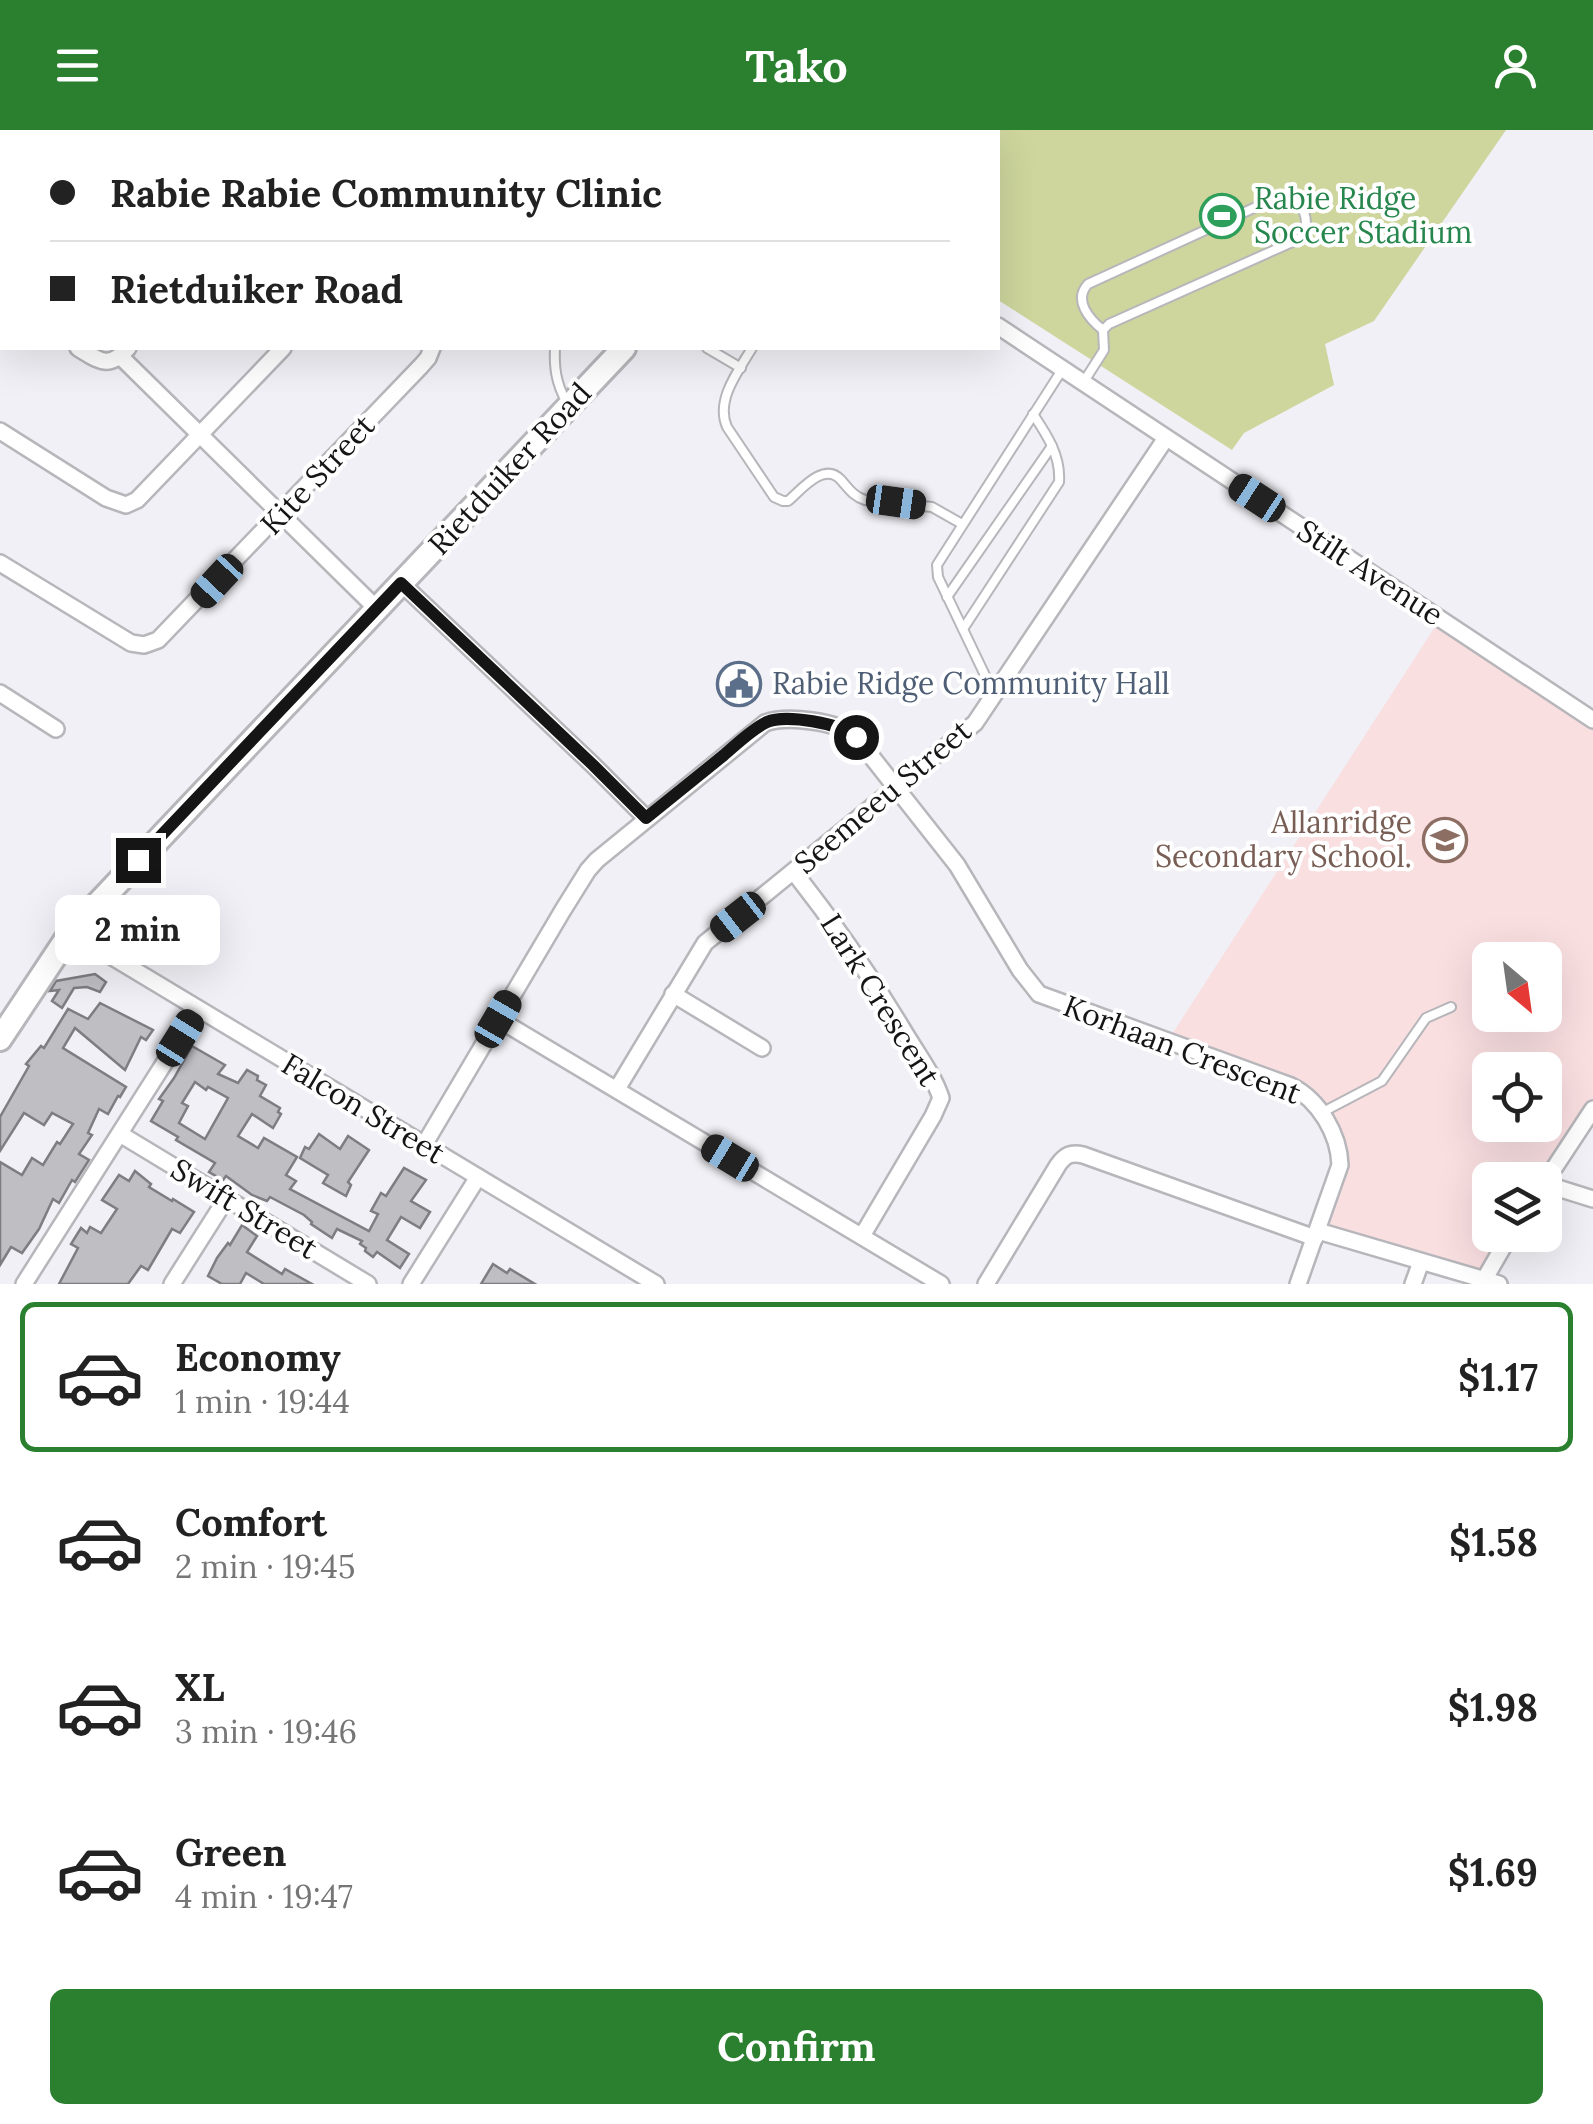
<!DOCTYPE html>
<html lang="en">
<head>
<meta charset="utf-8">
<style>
  :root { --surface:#fff; --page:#f6f6f6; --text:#222; --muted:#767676; --line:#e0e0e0; --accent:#2a802f }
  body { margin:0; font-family:Lora,serif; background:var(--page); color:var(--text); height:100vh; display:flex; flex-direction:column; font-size:38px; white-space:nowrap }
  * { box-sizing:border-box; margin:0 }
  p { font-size:32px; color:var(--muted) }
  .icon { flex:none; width:55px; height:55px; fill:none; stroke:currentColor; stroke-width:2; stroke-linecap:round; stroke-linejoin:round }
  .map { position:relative; height:1154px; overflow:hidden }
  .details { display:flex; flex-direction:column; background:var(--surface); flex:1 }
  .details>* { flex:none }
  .guide { position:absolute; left:0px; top:0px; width:1000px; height:220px; box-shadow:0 10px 40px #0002; display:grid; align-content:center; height:220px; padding:0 50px; background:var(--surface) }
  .needle { width:65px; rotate:151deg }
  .tools { position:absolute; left:1472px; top:812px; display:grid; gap:20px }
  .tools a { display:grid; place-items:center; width:90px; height:90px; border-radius:15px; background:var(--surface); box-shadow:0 10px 40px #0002; font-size:50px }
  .end { position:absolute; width:45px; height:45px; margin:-22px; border:12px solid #151516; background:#fff; box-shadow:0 0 0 5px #fff }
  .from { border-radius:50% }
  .bubble { position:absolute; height:70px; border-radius:15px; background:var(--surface); box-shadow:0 10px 40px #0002; font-size:32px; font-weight:700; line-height:70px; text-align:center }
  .car { position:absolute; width:30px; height:60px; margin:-30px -15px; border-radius:12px; box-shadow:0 0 8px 2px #0007; background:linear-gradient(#222 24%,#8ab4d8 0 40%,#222 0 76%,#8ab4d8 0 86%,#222 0) }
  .guide b { display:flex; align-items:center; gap:35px; height:95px; font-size:38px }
  .guide b+b { border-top:2px solid var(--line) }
  .guide i { width:25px; height:25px; background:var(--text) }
  ul { padding:18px 0 0; list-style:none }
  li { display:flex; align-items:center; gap:30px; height:150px; margin:0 20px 15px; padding:0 30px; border:5px solid transparent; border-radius:15px }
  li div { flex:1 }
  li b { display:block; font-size:38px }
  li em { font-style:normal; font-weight:700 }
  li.selected { border-color:var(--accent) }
  li>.icon { width:90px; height:90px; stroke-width:1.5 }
  .button { display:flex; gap:20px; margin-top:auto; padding:20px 50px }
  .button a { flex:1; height:115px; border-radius:15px; background:var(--accent); color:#fff; font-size:40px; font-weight:700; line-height:115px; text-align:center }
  header { display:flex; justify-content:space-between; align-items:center; height:130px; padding:0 50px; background:var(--accent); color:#fff; font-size:45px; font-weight:700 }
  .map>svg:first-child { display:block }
  .education { fill:#fadfe1; fill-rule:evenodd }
  .green { fill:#ced69d }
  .building { fill:#bebec3; stroke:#7d7d82; stroke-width:2.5; fill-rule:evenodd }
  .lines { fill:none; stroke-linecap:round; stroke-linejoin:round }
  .lane-casing { stroke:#b6b6bb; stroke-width:12 }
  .street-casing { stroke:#b6b6bb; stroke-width:20 }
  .secondary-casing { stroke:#b6b6bb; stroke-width:28 }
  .lane { stroke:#fff; stroke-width:8 }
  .street { stroke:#fff; stroke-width:15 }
  .secondary { stroke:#fff; stroke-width:22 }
  .route { stroke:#151516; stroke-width:12 }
  .labels { text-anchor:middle; stroke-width:8; stroke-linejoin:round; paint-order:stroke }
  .leisure-label { font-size:30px; fill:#27864d; stroke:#fff; text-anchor:start }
  .street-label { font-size:30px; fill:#151516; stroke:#fff }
  .service-label { font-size:30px; fill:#4e5e75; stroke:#fff; text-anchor:start }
  .education-label { font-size:30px; fill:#785e54; stroke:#fff; text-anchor:end }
</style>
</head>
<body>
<header><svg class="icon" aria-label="menu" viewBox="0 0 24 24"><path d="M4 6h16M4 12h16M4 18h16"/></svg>Tako<svg class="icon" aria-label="person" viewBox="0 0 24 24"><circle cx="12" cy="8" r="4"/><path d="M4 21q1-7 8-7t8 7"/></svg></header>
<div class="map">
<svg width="1593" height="1154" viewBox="0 0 1593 1154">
  <rect width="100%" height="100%" fill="#f0f0f6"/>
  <!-- education -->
  <path class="education" d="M1440,489L1593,590V984L1545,1050H1490V1105H1513L1484,1150L1318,1101L1340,1026L1303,962L1167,912ZM1490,830H1545V885H1490ZM1490,940H1545V995H1490Z"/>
  <!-- green -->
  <path class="green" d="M798,0H1506L1374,191L1325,214L1334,255L1244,303L1232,320L998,170V2H796Z"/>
  <!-- building -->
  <g class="building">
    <path d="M95,844L106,852L100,862L87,857L74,858L62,878L52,871L59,860L50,861L56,851Z"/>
    <path d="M100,873L153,900L146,910L141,907L125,940L75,898L63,918L126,957L120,967L118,966L108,984L99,979L88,1003L92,1005L79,1024L89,1030L75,1052L72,1050L59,1073L53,1069L39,1099L22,1123L11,1117L0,1135V1032L22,1045L32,1028L43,1035L57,1012L60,1014L73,994L52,983L44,995L24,983L0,1021V987L29,936L26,934L41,916L44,918L68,879L88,889Z"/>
    <path d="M192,916L225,935L218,944L238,953L247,940L258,946L257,950L266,955L260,966L280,978L278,982L281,984L273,998L252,984L238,1006L258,1018L264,1008L297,1027L286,1045L296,1051L290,1059L369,1101L378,1084L371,1081L381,1063L386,1066L404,1038L426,1050L411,1071L430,1082L420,1098L401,1087L387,1110L409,1124L400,1138L377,1122L373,1127L365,1121L366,1118L360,1114L362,1111L337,1099L332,1108L311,1094L312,1092L304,1085L270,1067L267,1071L252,1065L226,1046L223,1050L209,1042L215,1033L176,1010L178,1007L151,991L163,971L159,969L174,948ZM195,952L206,960L208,957L228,968L205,1009L179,993L188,976L182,973Z"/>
    <path d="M319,1004L340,1019L348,1006L369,1020L348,1052L351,1055L346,1066L323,1053L328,1045L300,1028L305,1017L309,1019Z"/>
    <path d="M135,1041L151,1054L149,1057L172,1071L173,1069L194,1082L180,1103L172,1099L148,1140L141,1136L128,1154H59L78,1118L71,1114L81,1098L87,1103L90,1097L101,1103L117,1079L102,1070L119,1045L129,1051Z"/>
    <path d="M242,1095L257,1106L247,1122L282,1144L285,1139L312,1154H264L246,1143L240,1154H222L208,1146L217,1128L228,1113L230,1115Z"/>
    <path d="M493,1134L507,1143L510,1139L535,1154H481Z"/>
  </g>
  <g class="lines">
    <defs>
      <g id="lane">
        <path d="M555,218C554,237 556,253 566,271"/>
        <path d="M707,218L741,238"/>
        <path d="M752,218C739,240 715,270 727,297L774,367L783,371H788C801,360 824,331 841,350C849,359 853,366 865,370L932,377L962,394"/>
        <path d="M1083,253L1104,220L1103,200C1089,189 1073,170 1088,154L1282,65C1303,67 1314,95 1299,109L1109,194L1103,200"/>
        <path d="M947,467L1052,316"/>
        <path d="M963,499L1059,352C1061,326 1047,305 1033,284"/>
        <path d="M993,562L938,447L937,435L1062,240"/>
        <path d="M1321,983L1382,951L1426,888L1451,877"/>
      </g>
      <g id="street">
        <path d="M112,0L116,2"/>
        <path d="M363,0L367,2"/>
        <path d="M16,2L18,0"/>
        <path d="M0,28L2,24"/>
        <path d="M0,169L2,170"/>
        <path d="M998,196L1593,590"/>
        <path d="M78,218C100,231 108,240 128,218"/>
        <path d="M120,226L377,479"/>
        <path d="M0,301L106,368L126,375L137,370L283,218"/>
        <path d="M0,433L131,513L144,515L158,510L421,236L428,228L432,218"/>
        <path d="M401,453L593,635L646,688"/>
        <path d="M0,563L56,599"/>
        <path d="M794,742C834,793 870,845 903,900C916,922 933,944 941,968L933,986L862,1106"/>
        <path d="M71,802L656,1154"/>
        <path d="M673,864L762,918"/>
        <path d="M498,889L941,1154"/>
        <path d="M617,959L705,813L975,593L1166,308"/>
        <path d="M120,1004L368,1154"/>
        <path d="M424,1015L563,780L588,740L597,730L765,593C787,585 838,591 856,607L957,735L1020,840L1039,864L1291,956C1319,970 1339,1004 1340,1035L1298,1154"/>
        <path d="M1545,1052L1593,979"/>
        <path d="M1545,1054L1593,1069"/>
        <path d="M1318,1101L1499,1154"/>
        <path d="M1484,1150L1510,1105"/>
        <path d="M24,1154L198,880"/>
        <path d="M172,1154L226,1069"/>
        <path d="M411,1154L478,1047"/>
        <path d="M986,1154L1058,1035C1065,1025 1071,1022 1083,1025L1315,1108"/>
        <path d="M1413,1154L1421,1132"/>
      </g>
      <g id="secondary">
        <path d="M771,2L772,0"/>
        <path d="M0,909L71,802L624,218"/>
      </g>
    </defs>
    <!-- lane casing -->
    <use href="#lane" class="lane-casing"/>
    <!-- street casing -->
    <use href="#street" class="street-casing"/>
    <!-- secondary casing -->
    <use href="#secondary" class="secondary-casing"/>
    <!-- lane -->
    <use href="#lane" class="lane"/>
    <!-- street -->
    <use href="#street" class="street"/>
    <!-- secondary -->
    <use href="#secondary" class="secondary"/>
  </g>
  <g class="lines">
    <!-- route -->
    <path class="route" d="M138,730L401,453L593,635L646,688C672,667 698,646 724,625C737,614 752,599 767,592C785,584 841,593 856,607"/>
  </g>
  <!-- icons -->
  <defs>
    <symbol id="stadium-ring" viewBox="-11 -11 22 22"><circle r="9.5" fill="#fff" stroke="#2e9e5b" stroke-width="1.5"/><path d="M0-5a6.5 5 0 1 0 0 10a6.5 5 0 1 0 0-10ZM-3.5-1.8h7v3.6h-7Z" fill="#2e9e5b"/></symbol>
    <symbol id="civic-ring" viewBox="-11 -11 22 22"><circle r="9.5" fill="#fff" stroke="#5c6f8a" stroke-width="1.5"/><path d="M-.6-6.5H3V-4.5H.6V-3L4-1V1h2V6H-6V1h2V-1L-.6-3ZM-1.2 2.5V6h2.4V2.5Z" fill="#5c6f8a"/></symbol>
    <symbol id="school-ring" viewBox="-11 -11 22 22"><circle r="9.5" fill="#fff" stroke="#8d6e63" stroke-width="1.5"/><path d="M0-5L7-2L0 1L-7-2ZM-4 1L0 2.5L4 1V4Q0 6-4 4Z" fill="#8d6e63"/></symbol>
  </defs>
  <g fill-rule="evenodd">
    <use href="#stadium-ring" x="1197" y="61" width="50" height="50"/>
    <use href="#civic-ring" x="714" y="529" width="50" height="50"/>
    <use href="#school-ring" x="1420" y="685" width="50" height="50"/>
  </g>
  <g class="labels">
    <!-- leisure labels -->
    <g class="leisure-label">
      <text x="1254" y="79">Rabie Ridge<tspan x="1254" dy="34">Soccer Stadium</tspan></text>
    </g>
    <!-- street labels -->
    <g class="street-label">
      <text transform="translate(510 339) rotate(-47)" y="10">Rietduiker Road</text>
      <text transform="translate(318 345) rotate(-47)" y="10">Kite Street</text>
      <text transform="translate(1370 443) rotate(33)" y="10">Stilt Avenue</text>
      <text transform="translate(883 667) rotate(-40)" y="10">Seemeeu Street</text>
      <text transform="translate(880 870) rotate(58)" y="10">Lark Crescent</text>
      <text transform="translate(1182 920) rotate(21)" y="10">Korhaan Crescent</text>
      <text transform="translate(363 979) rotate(31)" y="10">Falcon Street</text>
      <text transform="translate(244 1079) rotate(31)" y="10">Swift Street</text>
    </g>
    <!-- service labels -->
    <g class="service-label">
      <text x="772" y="564">Rabie Ridge Community Hall</text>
    </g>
    <!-- education labels -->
    <g class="education-label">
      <text x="1412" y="703">Allanridge<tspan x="1412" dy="34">Secondary School.</tspan></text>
    </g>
  </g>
</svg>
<div class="tools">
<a><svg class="needle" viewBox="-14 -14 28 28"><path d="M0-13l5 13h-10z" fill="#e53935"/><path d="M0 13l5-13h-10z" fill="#767676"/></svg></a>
<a><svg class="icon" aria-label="locate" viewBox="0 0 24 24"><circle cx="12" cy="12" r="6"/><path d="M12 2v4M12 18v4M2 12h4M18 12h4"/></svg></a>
<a><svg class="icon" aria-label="layers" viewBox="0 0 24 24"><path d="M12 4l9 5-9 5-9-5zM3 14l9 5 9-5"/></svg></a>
</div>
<i class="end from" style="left:856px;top:607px"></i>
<i class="end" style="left:138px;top:730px"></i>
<div class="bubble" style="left:55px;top:765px;width:165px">2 min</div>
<i class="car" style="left:1257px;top:368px;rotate:303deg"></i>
<i class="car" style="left:896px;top:372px;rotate:98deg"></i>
<i class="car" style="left:217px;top:451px;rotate:223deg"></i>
<i class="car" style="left:738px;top:787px;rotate:232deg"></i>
<i class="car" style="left:498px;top:889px;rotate:30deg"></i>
<i class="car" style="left:180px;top:908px;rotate:32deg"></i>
<i class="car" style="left:730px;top:1028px;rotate:301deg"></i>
<div class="guide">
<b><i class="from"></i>Rabie Rabie Community Clinic</b>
<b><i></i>Rietduiker Road</b>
</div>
</div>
<section class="details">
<ul>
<li class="selected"><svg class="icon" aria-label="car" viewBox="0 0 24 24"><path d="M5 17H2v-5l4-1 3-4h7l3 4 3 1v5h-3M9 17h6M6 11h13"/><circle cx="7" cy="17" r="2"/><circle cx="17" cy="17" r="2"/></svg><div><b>Economy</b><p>1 min · 19:44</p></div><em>$1.17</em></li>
<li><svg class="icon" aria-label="car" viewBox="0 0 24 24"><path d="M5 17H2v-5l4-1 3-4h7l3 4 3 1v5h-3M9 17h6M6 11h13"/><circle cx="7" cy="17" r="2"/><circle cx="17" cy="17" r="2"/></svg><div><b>Comfort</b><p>2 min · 19:45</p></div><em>$1.58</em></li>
<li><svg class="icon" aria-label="car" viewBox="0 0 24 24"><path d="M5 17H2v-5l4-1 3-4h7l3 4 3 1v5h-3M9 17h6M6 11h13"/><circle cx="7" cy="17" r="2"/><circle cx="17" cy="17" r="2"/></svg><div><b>XL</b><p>3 min · 19:46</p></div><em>$1.98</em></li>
<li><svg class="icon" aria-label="car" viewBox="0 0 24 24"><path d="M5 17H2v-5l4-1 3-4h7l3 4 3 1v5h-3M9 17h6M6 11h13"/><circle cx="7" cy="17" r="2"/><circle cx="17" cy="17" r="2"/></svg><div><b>Green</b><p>4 min · 19:47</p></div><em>$1.69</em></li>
</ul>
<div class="button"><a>Confirm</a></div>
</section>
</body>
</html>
